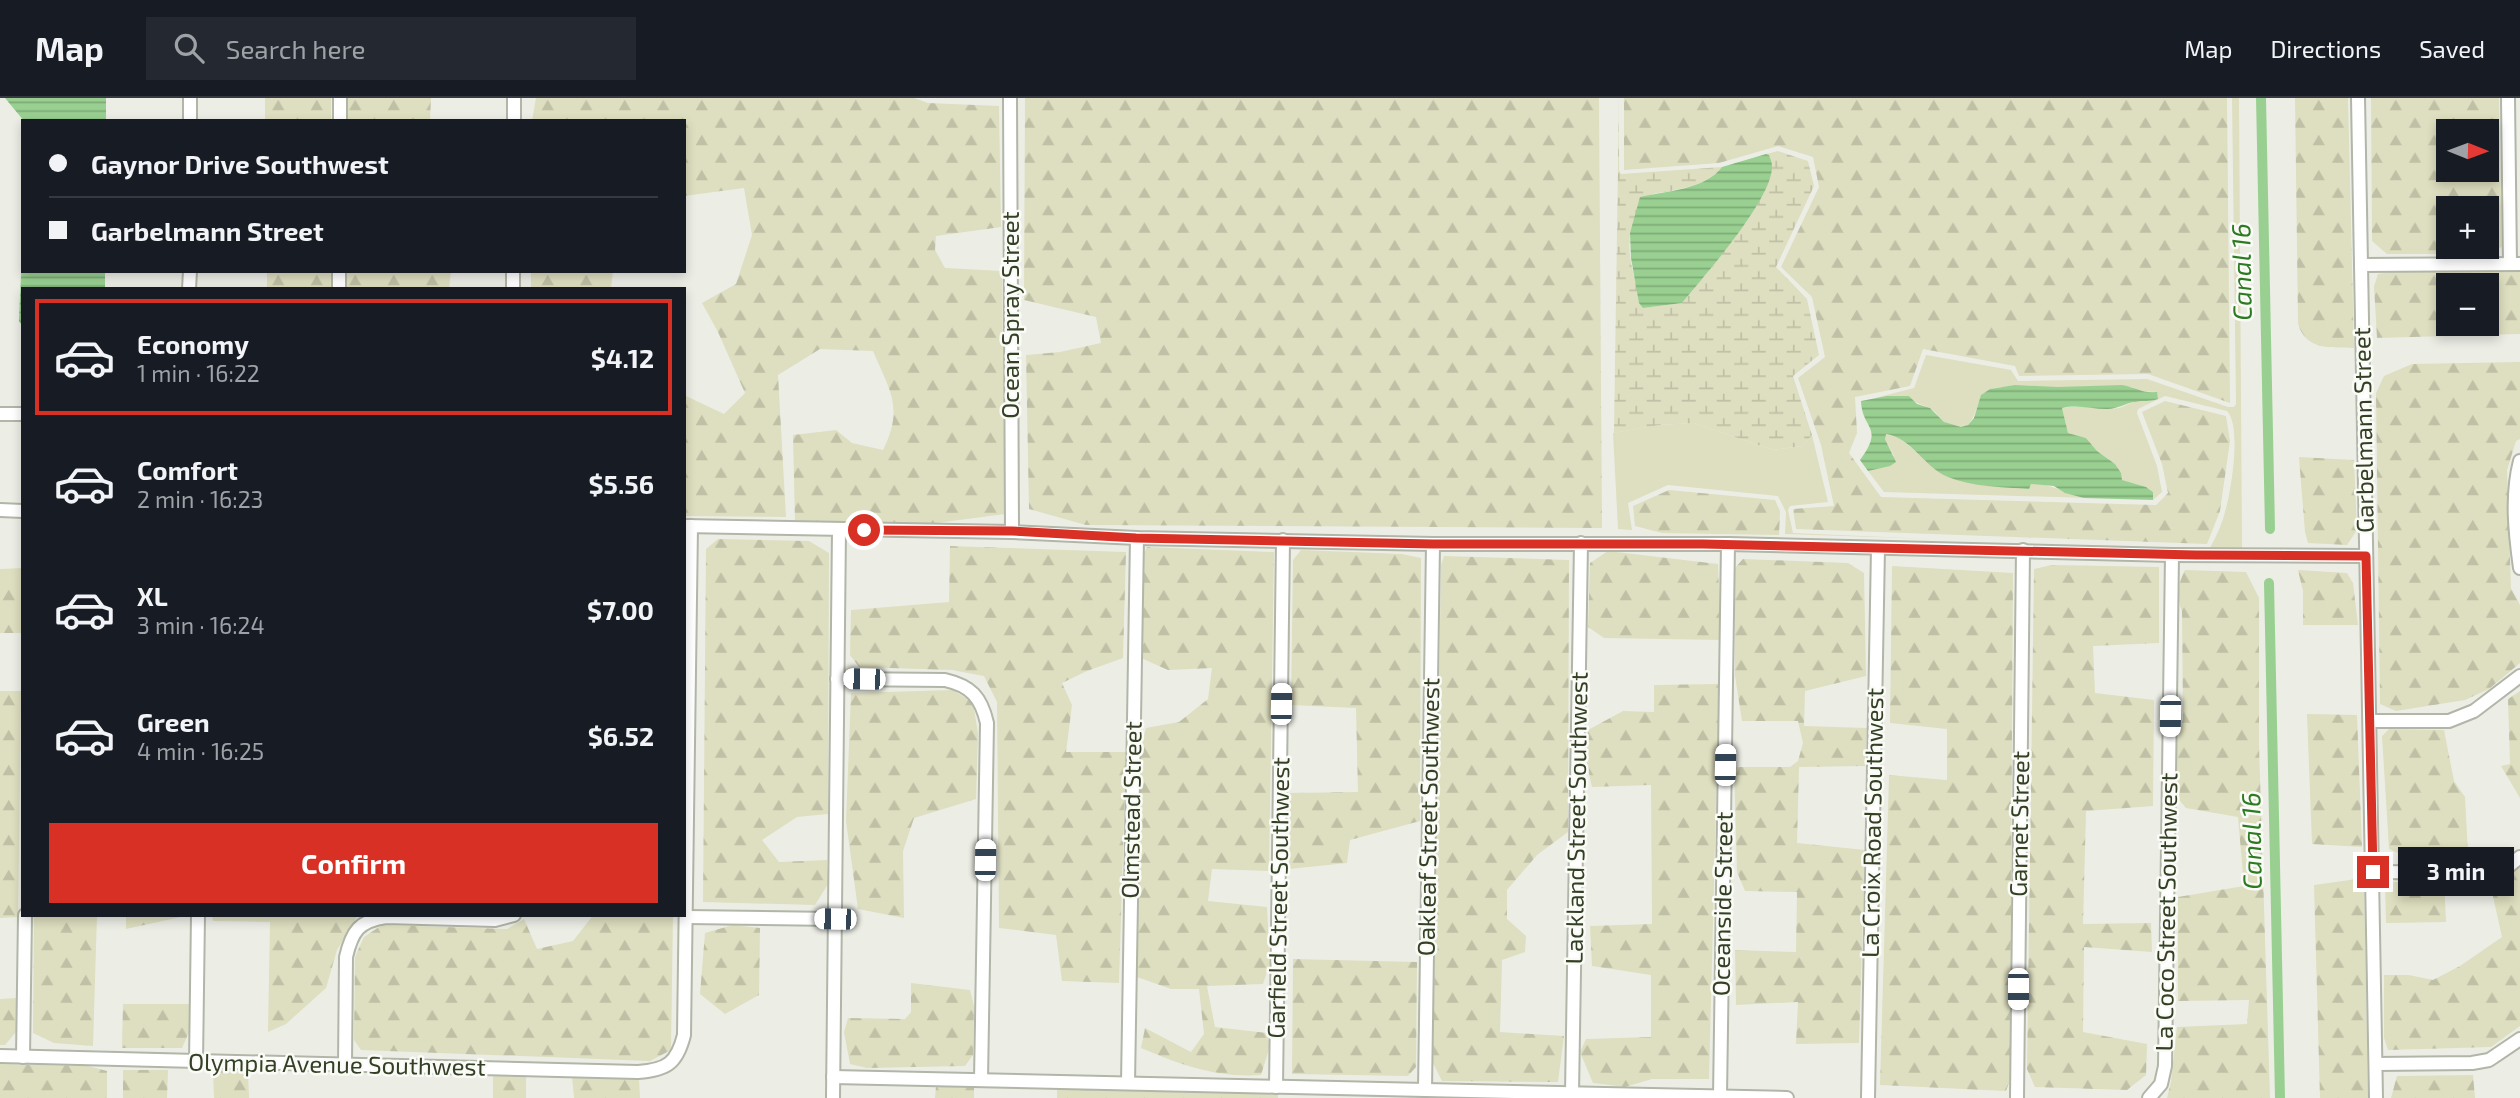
<!DOCTYPE html>
<html lang="en">
<head>
<meta charset="utf-8">
<style>
  :root { --surface:#171b24; --page:#242831; --text:#f1f3f6; --muted:#9ea1a6; --line:#363941; --accent:#d93025 }
  body { margin:0; font-family:"Exo 2",sans-serif; background:var(--page); color:var(--text); height:100vh; display:flex; flex-direction:column; font-size:26px; white-space:nowrap }
  * { box-sizing:border-box; margin:0 }
  p { font-size:23px; color:var(--muted) }
  .icon { flex:none; width:38px; height:38px; fill:none; stroke:currentColor; stroke-width:2; stroke-linecap:round; stroke-linejoin:round }
  .map { position:relative; flex:1; overflow:hidden }
  .side { position:absolute; left:21px; top:189px; width:665px; height:630px; display:flex; flex-direction:column; background:var(--surface); border-radius:0px; box-shadow:0 4px 10px #0003 }
  .side>* { flex:none }
  .top-card { position:absolute; left:21px; top:21px; width:665px; height:154px; border-radius:0px; box-shadow:0 4px 10px #0003; display:grid; align-content:center; height:154px; padding:0 28px; background:var(--surface) }
  .needle { width:46px; rotate:91deg }
  .buttons { position:absolute; left:2436px; top:21px; display:grid; gap:14px }
  .buttons a { display:grid; place-items:center; width:63px; height:63px; border-radius:0px; background:var(--surface); box-shadow:0 4px 10px #0003; font-size:35px }
  .end { position:absolute; width:32px; height:32px; margin:-16px; border:9px solid #d93025; background:#fff; box-shadow:0 0 0 4px #fff }
  .from { border-radius:50% }
  .bubble { position:absolute; height:49px; border-radius:0px; background:var(--surface); box-shadow:0 4px 10px #0003; font-size:23px; font-weight:700; line-height:49px; text-align:center }
  .car { position:absolute; width:21px; height:42px; margin:-21px -10px; border-radius:9px; box-shadow:0 0 5px 2px #0007; background:linear-gradient(#fff 24%,#345 0 40%,#fff 0 76%,#345 0 86%,#fff 0) }
  .top-card b { display:flex; align-items:center; gap:24px; height:66px; font-size:26px }
  .top-card b+b { border-top:2px solid var(--line) }
  .top-card i { width:18px; height:18px; background:var(--text) }
  ul { padding:12px 0 0; list-style:none }
  li { display:flex; align-items:center; gap:21px; height:116px; margin:0 14px 10px; padding:0 14px; border:4px solid transparent; border-radius:0px }
  li div { flex:1 }
  li b { display:block; font-size:26px }
  li em { font-style:normal; font-weight:700 }
  li.on { border-color:var(--accent) }
  li>.icon { width:63px; height:63px; stroke-width:1.5 }
  .button { display:flex; gap:14px; margin-top:auto; padding:14px 28px }
  .button a { flex:1; height:80px; border-radius:0px; background:var(--accent); color:#fff; font-size:28px; font-weight:700; line-height:80px; text-align:center }
  header { display:flex; align-items:center; gap:42px; box-sizing:border-box; height:98px; padding:0 35px; background:var(--surface); border-bottom:2px solid var(--line) }
  header strong { font-size:33px }
  nav { display:flex; gap:38px; margin-inline-start:auto; font-size:24px }
  .search { width:490px; height:63px; background:var(--page); display:flex; align-items:center; gap:18px; box-sizing:border-box; padding:0 24px; border-radius:0px; color:var(--muted); font-size:26px }
  .map>svg:first-child { display:block }
  .green { fill:#dedec0 }
  .forest { fill:url(#forest-firs); fill-rule:evenodd }
  .wetland { fill:url(#wetland-marsh) }
  .water { fill:url(#water-rules) }
  .lines { fill:none; stroke-linecap:round; stroke-linejoin:round }
  .canal { stroke:#99d091; stroke-width:10 }
  .minor-casing { stroke:#b1b6a8; stroke-width:16 }
  .minor { stroke:#fff; stroke-width:12 }
  .route { stroke:#d93025; stroke-width:9 }
  .labels { text-anchor:middle; stroke-width:5; stroke-linejoin:round; paint-order:stroke }
  .street-label { font-size:24px; fill:#344025; stroke:#fafbf7 }
  .water-label { font-size:26px; font-style:italic; fill:#2c7a21; stroke:#fafbf7 }
</style>
</head>
<body>
<header>
<strong>Map</strong>
<div class="search"><svg class="icon" aria-label="search" viewBox="0 0 24 24"><circle cx="10" cy="10" r="6"/><path d="M15 15l6 6"/></svg>Search here</div>
<nav><a>Map</a><a>Directions</a><a>Saved</a></nav>
</header>
<div class="map">
<svg width="2520" height="1000" viewBox="0 0 2520 1000">
  <defs>
    <pattern id="forest-firs" width="22" height="20" patternUnits="userSpaceOnUse" patternTransform="scale(1.75)"><rect width="22" height="20" fill="#dedec0"/><path d="M5 1l3.5 6h-7zM16 11l3.5 6h-7z" fill="#bfc0a5"/></pattern>
    <pattern id="wetland-marsh" width="20" height="14" patternUnits="userSpaceOnUse" patternTransform="scale(1.75)"><rect width="20" height="14" fill="#dedec0"/><path d="M1 5h8M5 5V1M11 12h8M15 12V8" fill="none" stroke="#bfc0a5"/></pattern>
    <pattern id="water-rules" width="6" height="5" patternUnits="userSpaceOnUse" patternTransform="scale(1.75)"><rect width="6" height="5" fill="#99d091"/><path d="M0 2.5h6" fill="none" stroke="#7eaa76"/></pattern>
  </defs>
  <rect width="100%" height="100%" fill="#eceee6"/>
  <!-- green -->
  <g class="green">
    <path d="M2232,0H2239L2242,451L2210,450C2216,439 2222,426 2225,414C2231,394 2242,328 2227,313L2165,298L2138,311L2137,315L2157,368L2162,394L2153,402V394L2146,389L2121,382L2115,366L2097,353L2086,340L2068,335L2062,310C2081,306 2100,313 2119,310C2124,309 2129,305 2135,304C2144,302 2149,304 2157,301V294L2139,293L2132,289H2000C1994,290 1989,291 1984,295C1975,304 1974,347 1944,324C1940,321 1937,315 1933,312C1924,306 1916,307 1909,298L1875,300L1914,290L1926,257L2011,272L2018,283L2147,281L2228,309H2234L2236,306Z"/>
    <path d="M1694,325L1773,352L1803,348L1812,337L1828,404L1790,408L1788,412L1793,435L1931,441L1785,436L1786,414L1778,398L1668,387L1628,405L1632,432L1618,431L1613,335L1659,327Z"/>
    <path d="M1885,336L1897,338L1946,378L1980,386L2017,390L2031,386H2042L2088,400L1884,394L1868,373L1894,358L1885,341Z"/>
  </g>
  <!-- forest -->
  <g class="forest">
    <rect x="265" y="0" width="66" height="23"/>
    <path d="M347,0H431L430,23H347Z"/>
    <path d="M536,0H914L928,5L999,8L1001,129L936,138L935,152L945,170L1002,173L1005,416L929,426L795,424L793,337L836,332L852,345L883,352C904,310 890,293 873,253L820,251L778,277L786,419L684,418V297L724,316L745,295L718,234L702,205L736,186L752,137L744,90L684,98V23H532Z"/>
    <path d="M1025,0H1599L1602,430L1086,427L1029,411L1026,257L1060,254L1101,245L1096,219L1024,202Z"/>
    <path d="M1624,0H2227L2230,305L2148,276L2019,278L2015,268L1923,251L1910,288L1855,299L1857,335L1849,355L1881,399L2156,407L2168,395L2162,366L2142,314L2165,303L2226,318L2230,343L2220,413L2207,446L1796,431L1793,411L1834,408L1821,347L1798,280L1825,259L1812,199L1781,169L1819,89L1813,59L1778,48L1719,65L1624,72Z"/>
    <path d="M2295,0H2348L2354,250C2331,249 2305,253 2298,225Z"/>
    <path d="M2371,0H2499L2502,149L2487,156H2387L2372,143ZM2448,33H2487V72H2448ZM2487,110V149H2448V110Z"/>
    <rect x="267" y="173" width="64" height="18"/>
    <path d="M347,173H451L449,191H346Z"/>
    <path d="M531,173H613L611,191H531Z"/>
    <path d="M2399,173L2520,174V236L2377,240L2374,188L2378,176ZM2448,187H2487V226H2448Z"/>
    <path d="M2520,264V341L2516,343L2507,372L2511,490L2520,507V565L2489,591L2465,602L2396,613L2380,606L2376,295L2384,278L2412,266Z"/>
    <path d="M2299,359L2354,362L2357,432L2347,447L2308,445L2305,434Z"/>
    <path d="M1669,392L1775,402L1780,413L1779,437L1662,435L1635,428L1633,408Z"/>
    <path d="M718,441L809,443L829,455L828,716L797,719L762,742L779,764L827,762L828,786L815,807L703,804L706,451Z"/>
    <path d="M950,448L1126,454L1123,560L1087,573L1062,585L1072,607L1066,654H1126L1119,885L1062,883L1056,837L999,830L997,604L984,578L952,572L859,569L850,557L851,512L949,504Z"/>
    <path d="M1147,449L1274,454L1269,773L1212,771L1208,803L1267,809L1270,865L1263,886L1207,888L1215,929L1267,935L1270,948L1261,977C1217,980 1181,967 1141,950L1145,930L1191,954L1204,936L1199,891H1171L1137,879L1140,652L1146,630L1179,624L1208,601L1212,570L1168,572L1141,560L1144,455Z"/>
    <path d="M1301,452L1402,456L1421,460L1420,723L1350,742L1347,765L1289,771L1290,695L1358,694L1356,610L1291,607L1293,462Z"/>
    <path d="M1608,453L1718,466L1721,542L1604,540L1588,529L1590,465Z"/>
    <path d="M1444,458L1569,462L1568,734L1537,757L1507,792V821L1526,838L1525,854L1502,862L1500,934L1564,938L1558,984L1442,983L1433,965L1441,467Z"/>
    <path d="M1743,461L1848,465L1864,475L1866,578L1805,593L1804,628L1867,630L1865,668L1799,669L1797,745L1865,752L1859,945L1796,946L1798,904L1736,907L1735,852L1796,854L1797,794L1745,793L1737,774L1734,669H1790L1798,663L1803,645L1798,623H1742L1735,578V470Z"/>
    <path d="M2052,467L2159,469V545L2093,548L2095,595L2154,602L2153,708L2086,713L2083,826L2151,825L2152,854L2084,849L2083,934L2147,946L2146,977L2127,992L2035,989L2027,971L2034,471Z"/>
    <path d="M1892,468L2013,475L2010,982L2006,993L1880,987L1889,677L1947,682V631L1890,625Z"/>
    <path d="M23,470L22,535H0V471Z"/>
    <path d="M2185,472L2246,474L2259,500V647L2270,1000H2167L2171,984L2177,929L2247,926L2249,902L2178,903V799L2244,788L2238,719L2186,710L2174,696L2175,651L2183,621L2182,513C2176,500 2178,485 2185,472Z"/>
    <path d="M2298,472L2347,475L2353,485L2358,527H2303V493Z"/>
    <path d="M1719,586L1709,981H1652L1625,989L1593,985L1580,954L1586,941L1651,939V877L1592,868L1590,828L1652,826L1651,687L1592,689L1585,657L1588,632L1623,613L1654,614V587Z"/>
    <path d="M952,592L973,604L978,636L976,701L914,720L903,753L904,820L858,811L846,723L851,595Z"/>
    <path d="M0,593H21L18,819L0,820Z"/>
    <path d="M2520,593V700L2501,668L2510,666L2508,601Z"/>
    <path d="M2307,616L2357,617L2362,749L2312,746Z"/>
    <path d="M2389,631L2444,632L2454,683L2465,699L2468,756L2402,757L2389,751L2382,638Z"/>
    <path d="M2520,768V928L2491,949L2388,952L2384,940V877H2409L2433,882L2460,868L2502,839L2490,785Z"/>
    <path d="M2364,780L2368,1000H2320L2314,787Z"/>
    <path d="M2385,784H2444L2446,824L2386,825Z"/>
    <path d="M34,817H97L93,948L54,945L33,935Z"/>
    <path d="M126,817H190L126,831Z"/>
    <path d="M212,817H358L337,852L326,890L286,926L268,934L270,824L213,823Z"/>
    <path d="M591,817H673L671,952L650,963L361,952L354,942L355,859L364,839L382,827L507,831L524,821L537,851L573,843L591,820Z"/>
    <path d="M733,827L760,830L759,897L725,916L700,896L705,835Z"/>
    <path d="M1293,861L1417,864L1416,969L1408,978L1292,976Z"/>
    <path d="M911,885L970,892L974,908L973,957L965,968L867,970L850,966L844,934L848,920L905,921L911,914Z"/>
    <path d="M16,900V934L5,947H0V901Z"/>
    <path d="M123,906H189L190,932L182,950H122Z"/>
    <path d="M0,966L88,968L107,973V1000H0Z"/>
    <path d="M123,972H168L167,1000H123Z"/>
    <path d="M213,972L248,973L249,1000H214Z"/>
    <path d="M493,977L526,979V1000H493Z"/>
    <path d="M2473,977L2475,1000H2391L2397,978Z"/>
    <path d="M572,978L639,981L640,1000H574Z"/>
    <path d="M1057,986L1278,995V1000H1057Z"/>
    <path d="M936,988L974,990V1000H935Z"/>
  </g>
  <!-- wetland -->
  <path class="wetland" d="M1619,0V72L1621,76L1722,69C1708,89 1674,92 1652,96C1646,105 1639,114 1634,123C1622,150 1636,183 1643,210L1682,205C1703,179 1765,109 1769,79C1770,72 1769,64 1769,57L1766,56L1778,53L1808,63L1814,88L1776,169L1807,201L1819,257L1793,278L1812,337L1803,348L1773,352L1694,325L1659,327L1614,335Z"/>
  <!-- water -->
  <g class="water">
    <path d="M5,0H106V23H24Z"/>
    <path d="M1766,56L1769,57C1770,60 1772,64 1772,68C1773,101 1704,178 1682,205L1643,210L1639,205L1631,160L1630,135L1640,99C1665,93 1705,92 1722,69Z"/>
    <path d="M23,131V173H105V191H23V229L19,223Z"/>
    <path d="M2015,287L2058,289L2122,287C2135,289 2143,296 2157,294L2158,301C2149,304 2144,302 2135,304C2125,305 2118,311 2107,311C2091,311 2077,306 2062,310L2068,335L2086,340L2097,353L2115,366L2121,375L2122,382L2146,389L2153,394V402L2084,400L2065,395L2054,388L2031,386L2029,391C2003,389 1972,389 1948,379C1924,369 1912,340 1886,336L1885,341L1896,364L1890,368L1868,373L1860,362C1885,328 1862,332 1861,303L1887,298H1909L1917,306L1930,310L1944,324L1961,329L1968,327L1974,320L1981,297L1990,291Z"/>
  </g>
  <g class="lines">
    <!-- canal -->
    <g class="canal">
      <path d="M2261,0L2270,431"/>
      <path d="M2269,485L2280,1000"/>
    </g>
    <defs>
      <g id="minor">
        <path d="M1010,0L1012,434"/>
        <path d="M2358,0L2376,1000"/>
        <path d="M2508,0L2510,166"/>
        <path d="M190,23V0"/>
        <path d="M340,23V0"/>
        <path d="M514,23V0"/>
        <path d="M2361,167L2520,166"/>
        <path d="M189,191L190,173"/>
        <path d="M339,191V173"/>
        <path d="M513,191V173"/>
        <path d="M0,316H23"/>
        <path d="M2520,363C2511,398 2515,434 2520,470"/>
        <path d="M0,412L23,413"/>
        <path d="M684,428L1012,434L1137,440L1433,446H1728L2172,457L2366,458"/>
        <path d="M837,581L945,582C971,588 981,599 987,625L981,982"/>
        <path d="M2371,623H2449L2474,613L2520,578"/>
        <path d="M2373,774L2490,775L2509,768L2520,759"/>
        <path d="M687,819L835,821"/>
        <path d="M0,958L638,974C667,972 677,965 684,937L691,428"/>
        <path d="M23,959L25,817"/>
        <path d="M196,964L198,817"/>
        <path d="M2376,966L2472,965L2489,962L2520,941"/>
        <path d="M345,967L346,859C352,833 359,823 386,819L495,822L514,817"/>
        <path d="M833,979L1787,1000"/>
        <path d="M1128,985L1137,440"/>
        <path d="M1276,989L1283,442"/>
        <path d="M1425,992L1433,446"/>
        <path d="M1572,995L1581,445"/>
        <path d="M1720,999L1728,446"/>
        <path d="M833,1000L839,432"/>
        <path d="M1868,1000L1878,450"/>
        <path d="M2017,1000L2023,452"/>
        <path d="M2149,1000L2161,986L2165,968L2172,457"/>
      </g>
    </defs>
    <!-- minor casing -->
    <use href="#minor" class="minor-casing"/>
    <!-- minor -->
    <use href="#minor" class="minor"/>
  </g>
  <g class="lines">
    <!-- route -->
    <path class="route" d="M864,432L1012,433L1136,440L1433,446H1703L2196,457L2366,458L2373,774"/>
  </g>
  <g class="labels">
    <!-- street labels -->
    <g class="street-label">
      <text transform="translate(1011 217) rotate(-90)" y="8">Ocean Spray Street</text>
      <text transform="translate(2364 332) rotate(-91)" y="8">Garbelmann Street</text>
      <text transform="translate(1132 712) rotate(-89)" y="8">Olmstead Street</text>
      <text transform="translate(1429 719) rotate(-89)" y="8">Oakleaf Street Southwest</text>
      <text transform="translate(1577 720) rotate(-89)" y="8">Lackland Street Southwest</text>
      <text transform="translate(1873 725) rotate(-89)" y="8">La Croix Road Southwest</text>
      <text transform="translate(2020 726) rotate(-89)" y="8">Garnet Street</text>
      <text transform="translate(1279 800) rotate(-89)" y="8">Garfield Street Southwest</text>
      <text transform="translate(1723 806) rotate(-89)" y="8">Oceanside Street</text>
      <text transform="translate(2167 814) rotate(-89)" y="8">La Coco Street Southwest</text>
      <text transform="translate(337 967) rotate(1)" y="8">Olympia Avenue Southwest</text>
    </g>
    <!-- water labels -->
    <g class="water-label">
      <text transform="translate(2242 174) rotate(-91)" y="9">Canal 16</text>
      <text transform="translate(2252 743) rotate(-91)" y="9">Canal 16</text>
    </g>
  </g>
</svg>
<div class="buttons">
<a><svg class="needle" viewBox="-14 -14 28 28"><path d="M0-13l5 13h-10z" fill="#e53935"/><path d="M0 13l5-13h-10z" fill="#9ea1a6"/></svg></a>
<a>+</a>
<a>−</a>
</div>
<i class="end from" style="left:864px;top:432px"></i>
<i class="end" style="left:2373px;top:774px"></i>
<div class="bubble" style="left:2398px;top:749px;width:116px">3 min</div>
<i class="car" style="left:864px;top:581px;rotate:271deg"></i>
<i class="car" style="left:1281px;top:606px;rotate:1deg"></i>
<i class="car" style="left:2170px;top:618px;rotate:181deg"></i>
<i class="car" style="left:1725px;top:667px;rotate:1deg"></i>
<i class="car" style="left:985px;top:762px;rotate:1deg"></i>
<i class="car" style="left:835px;top:821px;rotate:271deg"></i>
<i class="car" style="left:2018px;top:891px;rotate:180deg"></i>
<div class="top-card">
<b><i class="from"></i>Gaynor Drive Southwest</b>
<b><i></i>Garbelmann Street</b>
</div>
<section class="side">
<ul>
<li class="on"><svg class="icon" aria-label="car" viewBox="0 0 24 24"><path d="M5 17H2v-5l4-1 3-4h7l3 4 3 1v5h-3M9 17h6M6 11h13"/><circle cx="7" cy="17" r="2"/><circle cx="17" cy="17" r="2"/></svg><div><b>Economy</b><p>1 min · 16:22</p></div><em>$4.12</em></li>
<li><svg class="icon" aria-label="car" viewBox="0 0 24 24"><path d="M5 17H2v-5l4-1 3-4h7l3 4 3 1v5h-3M9 17h6M6 11h13"/><circle cx="7" cy="17" r="2"/><circle cx="17" cy="17" r="2"/></svg><div><b>Comfort</b><p>2 min · 16:23</p></div><em>$5.56</em></li>
<li><svg class="icon" aria-label="car" viewBox="0 0 24 24"><path d="M5 17H2v-5l4-1 3-4h7l3 4 3 1v5h-3M9 17h6M6 11h13"/><circle cx="7" cy="17" r="2"/><circle cx="17" cy="17" r="2"/></svg><div><b>XL</b><p>3 min · 16:24</p></div><em>$7.00</em></li>
<li><svg class="icon" aria-label="car" viewBox="0 0 24 24"><path d="M5 17H2v-5l4-1 3-4h7l3 4 3 1v5h-3M9 17h6M6 11h13"/><circle cx="7" cy="17" r="2"/><circle cx="17" cy="17" r="2"/></svg><div><b>Green</b><p>4 min · 16:25</p></div><em>$6.52</em></li>
</ul>
<div class="button"><a>Confirm</a></div>
</section>
</div>
</body>
</html>
